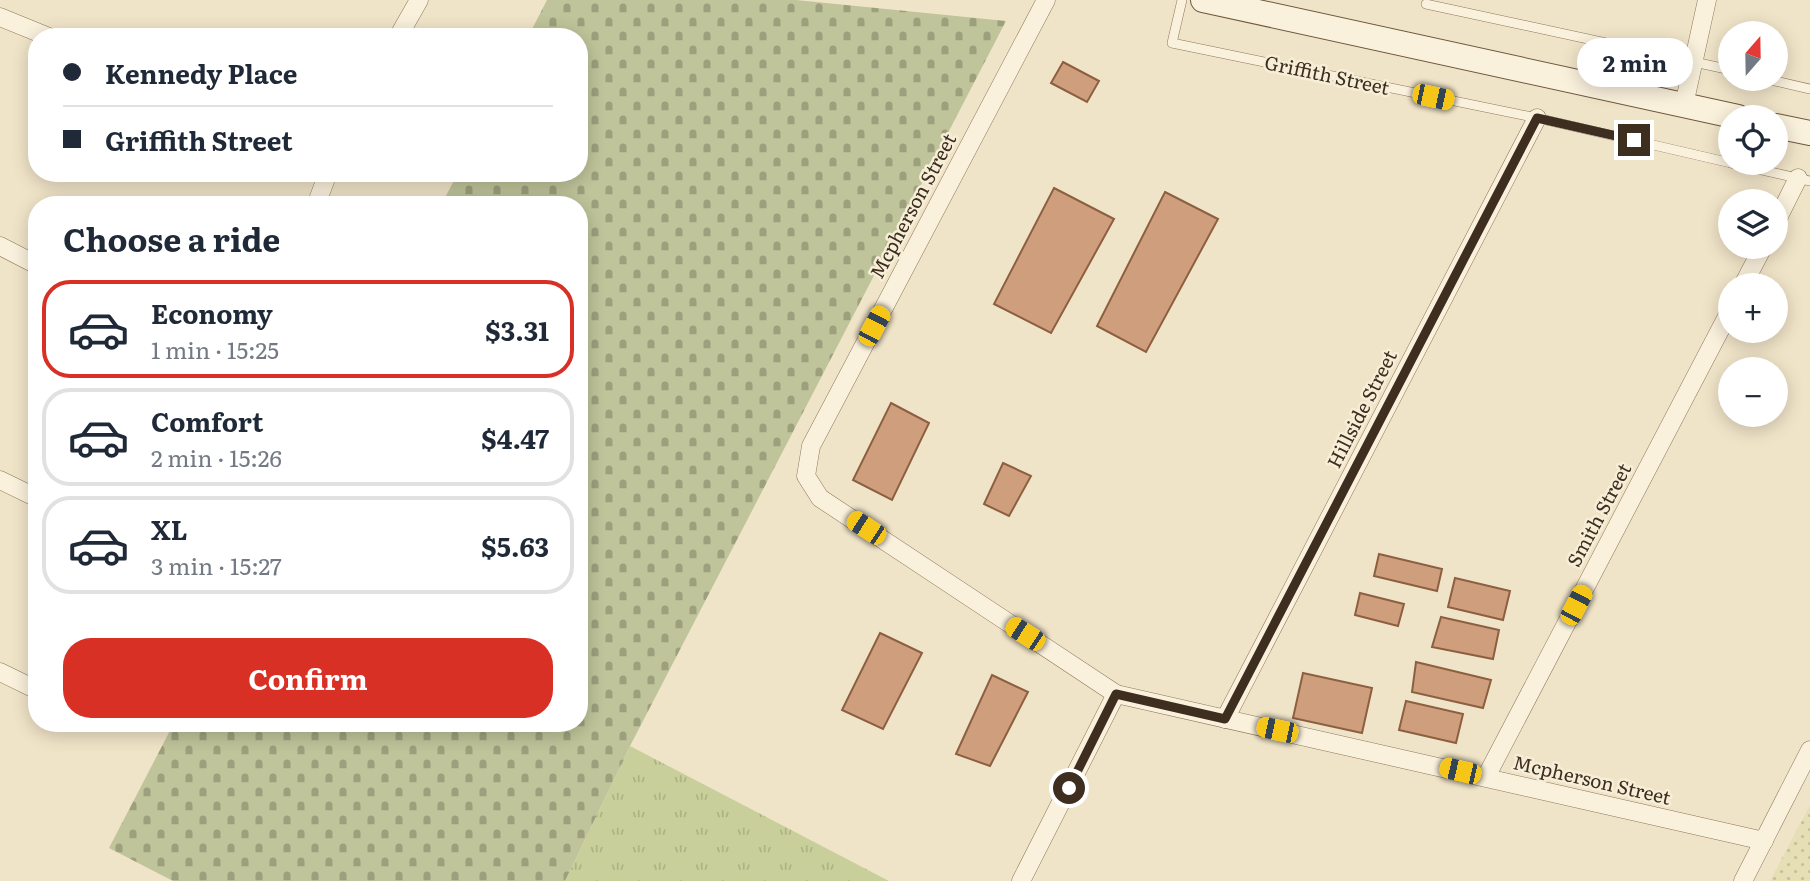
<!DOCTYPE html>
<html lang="en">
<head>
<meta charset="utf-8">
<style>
  :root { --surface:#fff; --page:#f2f2f3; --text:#1f2937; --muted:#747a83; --line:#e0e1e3; --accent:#d93025 }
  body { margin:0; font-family:Literata,serif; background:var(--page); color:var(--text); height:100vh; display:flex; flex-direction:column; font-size:26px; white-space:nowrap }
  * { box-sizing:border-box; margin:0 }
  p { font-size:23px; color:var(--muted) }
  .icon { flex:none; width:38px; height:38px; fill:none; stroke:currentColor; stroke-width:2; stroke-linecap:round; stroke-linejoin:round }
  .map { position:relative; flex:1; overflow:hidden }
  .panel { position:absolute; left:28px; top:196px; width:560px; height:536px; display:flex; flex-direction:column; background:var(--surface); border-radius:28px; box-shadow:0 4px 18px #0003 }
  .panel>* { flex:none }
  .guide { position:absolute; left:28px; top:28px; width:560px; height:154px; border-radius:28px; box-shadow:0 4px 18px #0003; display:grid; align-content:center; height:154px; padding:0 35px; background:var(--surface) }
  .needle { width:46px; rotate:20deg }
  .fabs { position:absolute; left:1718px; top:21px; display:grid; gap:14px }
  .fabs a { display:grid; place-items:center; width:70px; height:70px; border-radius:50%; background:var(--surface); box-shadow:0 4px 18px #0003; font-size:35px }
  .end { position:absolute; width:32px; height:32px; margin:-16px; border:9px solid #3d2e20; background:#fff; box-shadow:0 0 0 4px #fff }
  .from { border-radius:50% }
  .bubble { position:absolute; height:49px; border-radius:24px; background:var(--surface); box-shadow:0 4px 18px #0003; font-size:23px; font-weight:700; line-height:49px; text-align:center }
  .car { position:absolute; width:21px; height:42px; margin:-21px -10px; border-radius:9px; box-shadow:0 0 5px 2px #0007; background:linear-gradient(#f5c518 24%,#345 0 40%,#f5c518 0 76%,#345 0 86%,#f5c518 0) }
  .guide b { display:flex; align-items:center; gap:24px; height:66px; font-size:26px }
  .guide b+b { border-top:2px solid var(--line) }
  .guide i { width:18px; height:18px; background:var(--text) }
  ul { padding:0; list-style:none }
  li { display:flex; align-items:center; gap:21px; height:98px; margin:0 14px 10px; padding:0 21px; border:4px solid var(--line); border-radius:28px }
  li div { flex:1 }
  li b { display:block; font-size:26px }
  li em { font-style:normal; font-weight:700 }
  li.selected { border-color:var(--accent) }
  li>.icon { width:63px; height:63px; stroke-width:1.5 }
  h2 { padding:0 35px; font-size:32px; line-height:84px }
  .primary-button { display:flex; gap:14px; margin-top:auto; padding:14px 35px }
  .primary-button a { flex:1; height:80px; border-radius:28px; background:var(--accent); color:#fff; font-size:28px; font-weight:700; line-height:80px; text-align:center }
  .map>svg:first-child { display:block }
  .farmland { fill:url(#farmland-dots) }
  .grass { fill:url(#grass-tufts) }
  .cemetery { fill:url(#cemetery-stones) }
  .building { fill:#cf9f7d; stroke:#8d5f41; stroke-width:2 }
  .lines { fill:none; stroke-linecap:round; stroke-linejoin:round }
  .lane-casing { stroke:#8d765c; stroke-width:10 }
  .street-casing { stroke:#8d765c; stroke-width:19 }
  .secondary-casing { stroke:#6f573f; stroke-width:26 }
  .lane { stroke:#faf1dc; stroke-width:9 }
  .street { stroke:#faf1dc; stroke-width:18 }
  .secondary { stroke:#faf1dc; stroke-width:24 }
  .route { stroke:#3d2e20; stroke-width:9 }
  .labels { text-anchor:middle; stroke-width:5; stroke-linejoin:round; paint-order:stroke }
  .street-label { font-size:19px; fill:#3d2e20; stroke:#f7eed8 }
</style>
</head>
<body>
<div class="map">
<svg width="1810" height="881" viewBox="0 0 1810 881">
  <defs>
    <pattern id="farmland-dots" width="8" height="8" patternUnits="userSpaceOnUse" patternTransform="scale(1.75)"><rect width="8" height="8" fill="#e6deb5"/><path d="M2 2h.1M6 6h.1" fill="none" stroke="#c6bf9b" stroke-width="1.8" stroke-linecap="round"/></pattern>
    <pattern id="grass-tufts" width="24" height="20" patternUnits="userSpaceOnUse" patternTransform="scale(1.75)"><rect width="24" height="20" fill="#c9cf9b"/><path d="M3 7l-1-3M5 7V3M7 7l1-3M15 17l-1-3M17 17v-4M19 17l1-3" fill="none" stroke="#aeb285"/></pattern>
    <pattern id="cemetery-stones" width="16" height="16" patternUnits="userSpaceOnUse" patternTransform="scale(1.75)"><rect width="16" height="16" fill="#bfc49a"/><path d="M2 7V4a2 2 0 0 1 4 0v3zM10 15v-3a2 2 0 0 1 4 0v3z" fill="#9ca07d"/></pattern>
  </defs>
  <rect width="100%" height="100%" fill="#f0e4c8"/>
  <!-- farmland -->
  <path class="farmland" d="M1810,805V881H1770Z"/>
  <!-- grass -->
  <path class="grass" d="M630,746L889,881H565Z"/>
  <!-- cemetery -->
  <path class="cemetery" d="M547,0H796L1006,21L630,746L565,881H173L109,848L174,723H579V205H441L458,173H579V37H528Z"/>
  <!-- building -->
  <g class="building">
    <path d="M1063,62L1099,81L1087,102L1051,83Z"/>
    <path d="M1054,188L1114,219L1051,333L994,304Z"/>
    <path d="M1165,192L1218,219L1146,352L1097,326Z"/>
    <path d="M891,403L929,423L892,500L853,480Z"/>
    <path d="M1003,463L1031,476L1009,516L984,504Z"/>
    <path d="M1379,554L1442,569L1437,591L1374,576Z"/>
    <path d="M1455,578L1510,591L1503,620L1448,607Z"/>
    <path d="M1360,593L1404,604L1398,626L1355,615Z"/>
    <path d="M1441,617L1499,630L1493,659L1432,647Z"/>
    <path d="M880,633L922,653L883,729L842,710Z"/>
    <path d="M1416,662L1491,680L1483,708L1412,692Z"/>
    <path d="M1303,673L1372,688L1362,733L1293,718Z"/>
    <path d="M992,675L1028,692L990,766L956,754Z"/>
    <path d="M1406,701L1463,714L1456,743L1399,730Z"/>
  </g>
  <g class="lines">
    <defs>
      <g id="lane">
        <path d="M1182,0L1172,43L1537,118L1731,163"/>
        <path d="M1426,4L1731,70"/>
        <path d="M1766,79L1810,89"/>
        <path d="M1731,163L1810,181"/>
      </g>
      <g id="street">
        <path d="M1046,0L811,446L806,476L820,498L1116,694L1764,841"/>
        <path d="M0,17L49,37"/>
        <path d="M398,37L419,0"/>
        <path d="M1684,105L1707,0"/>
        <path d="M316,205L328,173"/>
        <path d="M1776,222L1798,178"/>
        <path d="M0,246L37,265"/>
        <path d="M1743,285L1763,247"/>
        <path d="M0,480L37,498"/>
        <path d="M0,672L37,690"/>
        <path d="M1225,719L1537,118"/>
        <path d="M1486,777L1731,309"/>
        <path d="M1021,881L1116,694"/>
        <path d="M1743,881L1810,750"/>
      </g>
      <g id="secondary">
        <path d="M1203,0L1738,117"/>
        <path d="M1776,126L1810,133"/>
      </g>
    </defs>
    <!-- lane casing -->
    <use href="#lane" class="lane-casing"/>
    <!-- street casing -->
    <use href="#street" class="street-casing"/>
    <!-- secondary casing -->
    <use href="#secondary" class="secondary-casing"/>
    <!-- lane -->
    <use href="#lane" class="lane"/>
    <!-- street -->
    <use href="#street" class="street"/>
    <!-- secondary -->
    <use href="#secondary" class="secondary"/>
  </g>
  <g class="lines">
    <!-- route -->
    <path class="route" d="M1069,788L1116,694L1225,719L1537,118L1634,140"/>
  </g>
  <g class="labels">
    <!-- street labels -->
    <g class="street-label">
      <text transform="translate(1327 75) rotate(12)" y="7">Griffith Street</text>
      <text transform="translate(913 206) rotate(-62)" y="7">Mcpherson Street</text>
      <text transform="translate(1362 409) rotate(-63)" y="7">Hillside Street</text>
      <text transform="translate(1599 515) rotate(-62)" y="7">Smith Street</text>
      <text transform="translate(1592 780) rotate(13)" y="7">Mcpherson Street</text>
    </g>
  </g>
</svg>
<div class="fabs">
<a><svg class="needle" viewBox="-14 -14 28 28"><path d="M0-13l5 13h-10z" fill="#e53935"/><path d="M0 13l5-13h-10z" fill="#747a83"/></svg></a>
<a><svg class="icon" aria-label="locate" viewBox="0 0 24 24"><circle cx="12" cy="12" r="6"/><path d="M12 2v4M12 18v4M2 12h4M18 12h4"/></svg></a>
<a><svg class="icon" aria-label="layers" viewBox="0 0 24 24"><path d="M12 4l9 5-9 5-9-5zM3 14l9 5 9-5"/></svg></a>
<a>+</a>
<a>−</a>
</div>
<i class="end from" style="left:1069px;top:788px"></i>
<i class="end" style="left:1634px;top:140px"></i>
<div class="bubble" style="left:1577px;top:38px;width:116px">2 min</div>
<i class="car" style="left:1433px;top:97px;rotate:102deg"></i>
<i class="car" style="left:874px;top:326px;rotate:28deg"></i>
<i class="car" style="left:866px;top:528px;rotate:303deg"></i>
<i class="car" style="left:1576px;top:605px;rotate:28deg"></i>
<i class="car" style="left:1025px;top:634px;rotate:303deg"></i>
<i class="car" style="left:1277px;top:730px;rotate:282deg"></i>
<i class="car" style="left:1460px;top:771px;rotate:283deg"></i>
<div class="guide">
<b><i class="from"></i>Kennedy Place</b>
<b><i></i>Griffith Street</b>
</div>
<section class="panel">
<h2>Choose a ride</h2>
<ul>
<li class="selected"><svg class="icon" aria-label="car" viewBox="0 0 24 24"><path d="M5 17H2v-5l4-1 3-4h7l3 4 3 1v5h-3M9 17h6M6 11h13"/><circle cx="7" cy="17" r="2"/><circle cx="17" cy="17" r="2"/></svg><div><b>Economy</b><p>1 min · 15:25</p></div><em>$3.31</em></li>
<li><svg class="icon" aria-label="car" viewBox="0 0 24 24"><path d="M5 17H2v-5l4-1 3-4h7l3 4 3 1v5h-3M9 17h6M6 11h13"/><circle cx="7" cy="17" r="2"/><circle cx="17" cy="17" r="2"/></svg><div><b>Comfort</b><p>2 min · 15:26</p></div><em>$4.47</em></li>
<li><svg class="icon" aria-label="car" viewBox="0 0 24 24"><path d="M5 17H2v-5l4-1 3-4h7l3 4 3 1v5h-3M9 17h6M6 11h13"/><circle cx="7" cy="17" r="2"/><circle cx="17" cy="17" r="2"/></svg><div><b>XL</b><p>3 min · 15:27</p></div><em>$5.63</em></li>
</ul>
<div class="primary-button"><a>Confirm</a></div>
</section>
</div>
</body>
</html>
